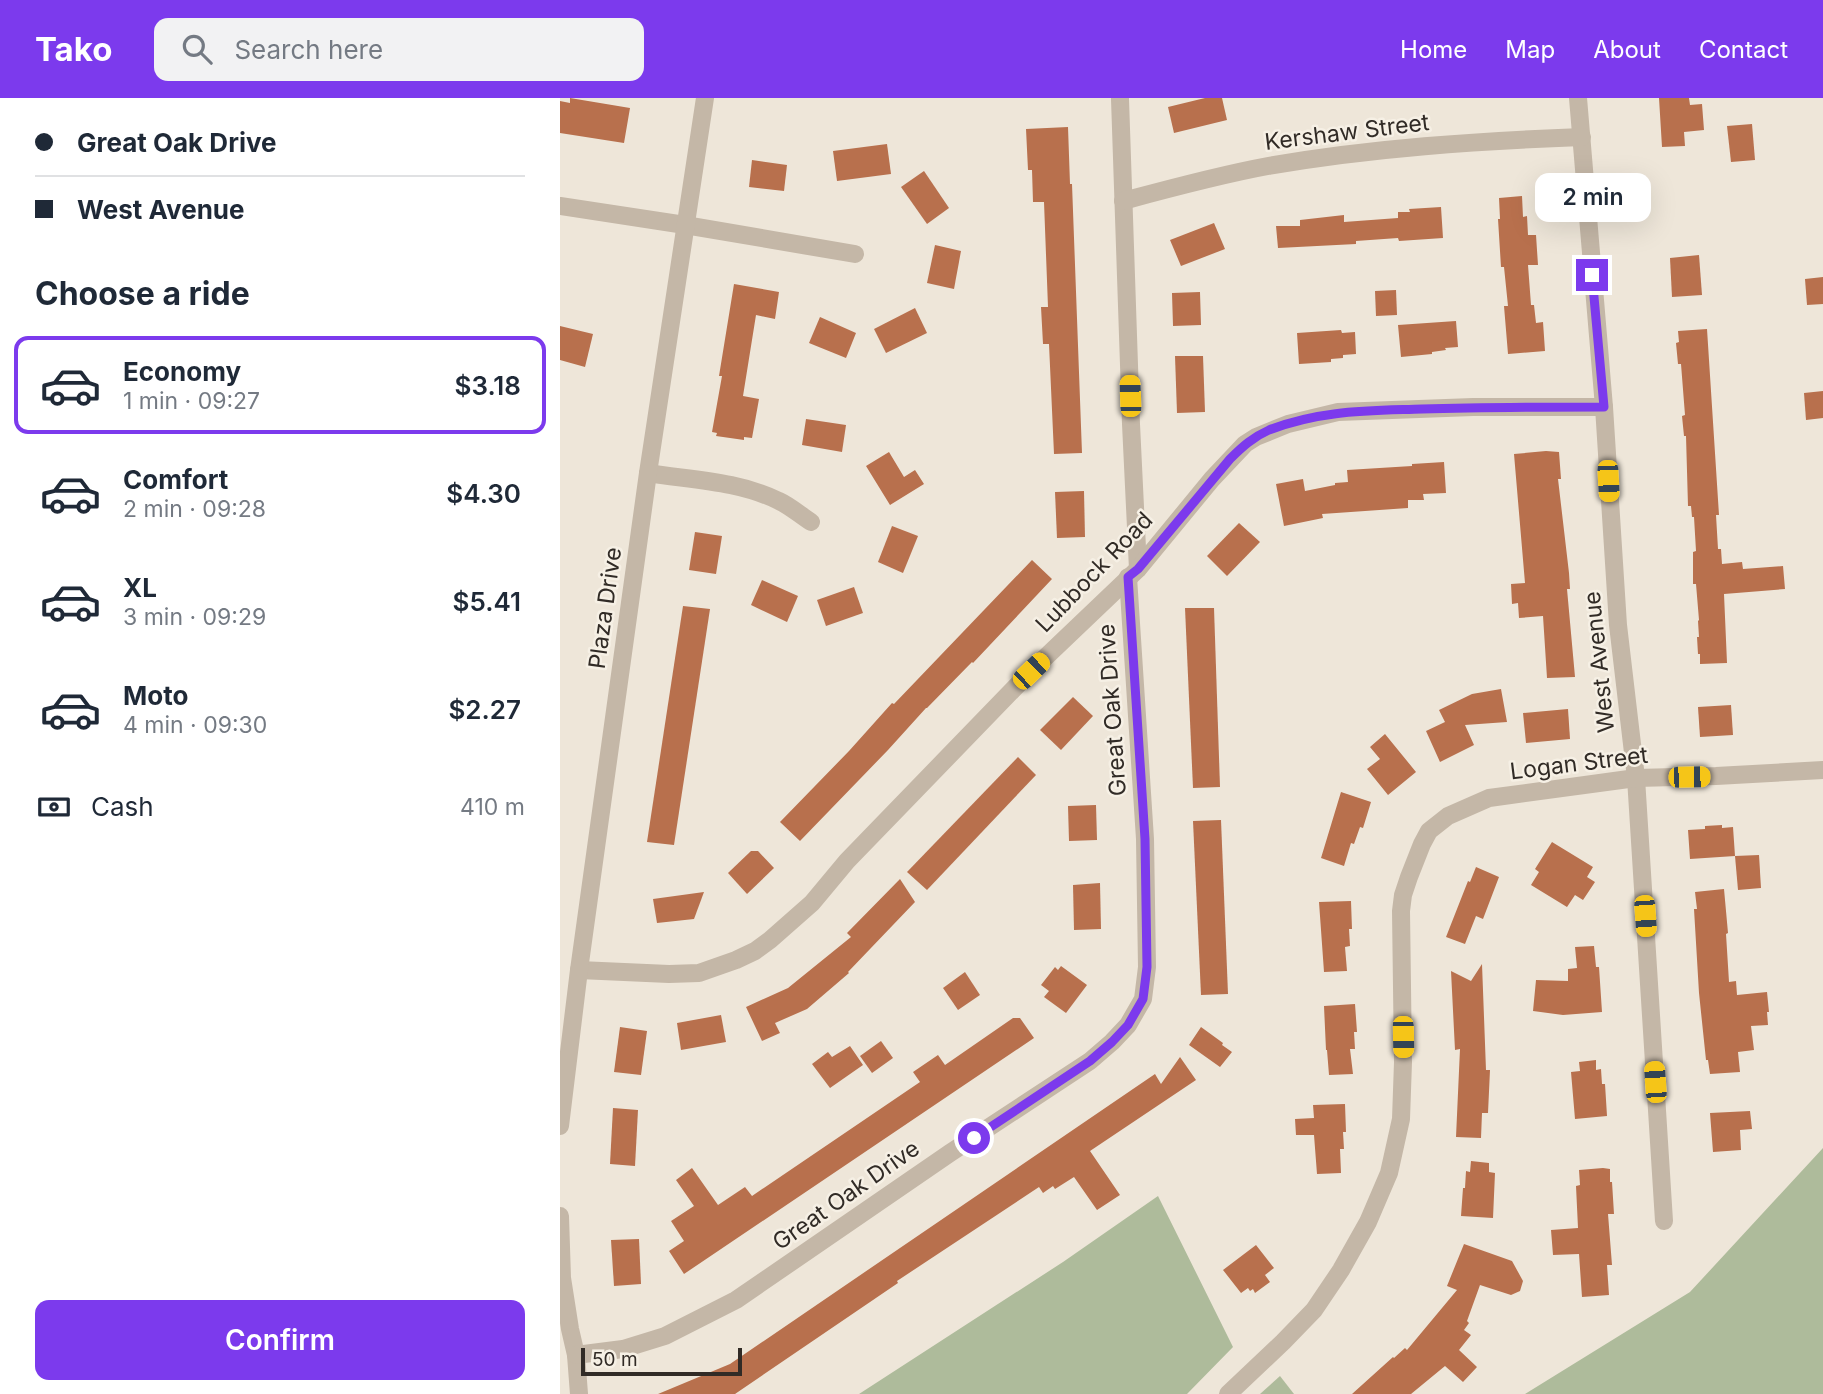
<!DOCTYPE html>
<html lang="en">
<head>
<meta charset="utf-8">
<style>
  :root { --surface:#fff; --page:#f2f2f3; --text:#1f2937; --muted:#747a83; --line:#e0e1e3; --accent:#7c3aed }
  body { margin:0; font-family:Inter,sans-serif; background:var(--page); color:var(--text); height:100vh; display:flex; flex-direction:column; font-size:26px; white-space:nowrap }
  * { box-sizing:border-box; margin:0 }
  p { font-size:23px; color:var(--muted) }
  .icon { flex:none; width:38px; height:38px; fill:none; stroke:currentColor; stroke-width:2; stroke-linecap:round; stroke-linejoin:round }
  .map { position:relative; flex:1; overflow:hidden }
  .drawer { display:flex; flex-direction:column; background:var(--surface); width:560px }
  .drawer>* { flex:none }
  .banner { display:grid; align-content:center; height:154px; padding:0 35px; background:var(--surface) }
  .scale { position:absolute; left:21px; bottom:18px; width:161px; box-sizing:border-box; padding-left:7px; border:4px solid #312b26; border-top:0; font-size:19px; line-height:24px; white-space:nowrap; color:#312b26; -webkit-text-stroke:5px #f6f0e5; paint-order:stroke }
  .end { position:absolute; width:32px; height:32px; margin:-16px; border:9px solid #7c3aed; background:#fff; box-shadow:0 0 0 4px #fff }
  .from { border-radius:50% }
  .bubble { position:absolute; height:49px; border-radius:14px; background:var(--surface); box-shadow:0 7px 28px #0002; font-size:23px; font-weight:600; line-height:49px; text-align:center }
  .car { position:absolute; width:21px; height:42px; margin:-21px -10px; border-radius:9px; box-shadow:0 0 5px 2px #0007; background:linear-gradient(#f5c518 24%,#345 0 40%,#f5c518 0 76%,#345 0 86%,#f5c518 0) }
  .banner b { display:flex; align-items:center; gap:24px; height:66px; font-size:26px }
  .banner b+b { border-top:2px solid var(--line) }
  .banner i { width:18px; height:18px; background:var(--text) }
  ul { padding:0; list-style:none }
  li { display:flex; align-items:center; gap:21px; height:98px; margin:0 14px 10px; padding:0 21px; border:4px solid transparent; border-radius:14px }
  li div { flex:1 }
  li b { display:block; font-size:26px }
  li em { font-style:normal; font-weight:600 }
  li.on { border-color:var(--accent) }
  li>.icon { width:63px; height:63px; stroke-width:1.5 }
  h2 { padding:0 35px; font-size:32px; line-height:84px }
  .pay { display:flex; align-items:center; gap:18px; height:77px; padding:0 35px; font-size:26px }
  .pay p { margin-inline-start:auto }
  .action { display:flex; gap:14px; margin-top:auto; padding:14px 35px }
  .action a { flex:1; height:80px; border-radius:14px; background:var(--accent); color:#fff; font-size:28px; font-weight:600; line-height:80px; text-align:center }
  header { display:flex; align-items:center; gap:42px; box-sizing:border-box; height:98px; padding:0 35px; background:var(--accent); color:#fff }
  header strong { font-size:33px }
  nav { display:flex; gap:38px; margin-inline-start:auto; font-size:24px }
  .search { width:490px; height:63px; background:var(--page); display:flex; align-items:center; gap:18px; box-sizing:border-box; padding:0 24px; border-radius:14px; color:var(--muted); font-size:26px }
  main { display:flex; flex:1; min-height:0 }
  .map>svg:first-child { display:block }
  .green { fill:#aebb9b }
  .building { fill:#b8704d }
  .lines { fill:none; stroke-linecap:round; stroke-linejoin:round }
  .minor { stroke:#c4b7a7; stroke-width:18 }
  .route { stroke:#7c3aed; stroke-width:9 }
  .labels { text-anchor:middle; stroke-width:5; stroke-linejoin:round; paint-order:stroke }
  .street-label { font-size:23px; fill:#312b26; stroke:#f6f0e5 }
</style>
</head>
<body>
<header>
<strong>Tako</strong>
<div class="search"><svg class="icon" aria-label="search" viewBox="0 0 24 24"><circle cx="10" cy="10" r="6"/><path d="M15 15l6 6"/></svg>Search here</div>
<nav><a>Home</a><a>Map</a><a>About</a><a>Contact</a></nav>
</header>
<main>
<section class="drawer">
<div class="banner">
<b><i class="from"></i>Great Oak Drive</b>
<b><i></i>West Avenue</b>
</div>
<h2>Choose a ride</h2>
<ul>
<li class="on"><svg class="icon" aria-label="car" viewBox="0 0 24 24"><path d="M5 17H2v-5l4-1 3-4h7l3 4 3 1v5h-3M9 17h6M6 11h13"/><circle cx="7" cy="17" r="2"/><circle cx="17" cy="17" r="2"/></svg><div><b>Economy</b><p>1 min · 09:27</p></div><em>$3.18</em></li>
<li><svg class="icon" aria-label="car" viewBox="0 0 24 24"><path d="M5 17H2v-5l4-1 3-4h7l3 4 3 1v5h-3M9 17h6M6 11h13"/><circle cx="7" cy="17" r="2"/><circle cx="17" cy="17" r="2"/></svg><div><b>Comfort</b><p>2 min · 09:28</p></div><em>$4.30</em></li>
<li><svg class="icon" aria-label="car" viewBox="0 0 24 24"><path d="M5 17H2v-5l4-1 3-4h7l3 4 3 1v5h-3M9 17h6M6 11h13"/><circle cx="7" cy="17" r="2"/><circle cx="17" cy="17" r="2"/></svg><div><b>XL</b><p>3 min · 09:29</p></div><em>$5.41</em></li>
<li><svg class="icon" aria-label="car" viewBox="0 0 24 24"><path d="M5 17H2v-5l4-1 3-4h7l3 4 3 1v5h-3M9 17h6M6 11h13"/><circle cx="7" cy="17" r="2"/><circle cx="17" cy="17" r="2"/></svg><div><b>Moto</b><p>4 min · 09:30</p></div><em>$2.27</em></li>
</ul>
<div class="pay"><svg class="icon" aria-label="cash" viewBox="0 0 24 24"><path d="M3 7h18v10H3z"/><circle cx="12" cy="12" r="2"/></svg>Cash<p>410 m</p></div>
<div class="action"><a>Confirm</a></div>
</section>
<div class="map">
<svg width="1263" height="1296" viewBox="0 0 1263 1296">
  <rect width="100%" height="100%" fill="#eee6d9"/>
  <!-- green -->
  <g class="green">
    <path d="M1263,1050V1296H965L1130,1194Z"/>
    <path d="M598,1098L673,1249L627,1296H299L503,1164Z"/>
    <path d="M720,1278L734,1296H700Z"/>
  </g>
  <!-- building -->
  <g class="building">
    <path d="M10,0L70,10L64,45L0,35V3L10,5Z"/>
    <path d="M645,0H662L667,22L614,35L608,9Z"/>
    <path d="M1099,0H1129L1130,7L1142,6L1144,32L1124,34L1125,48L1102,49Z"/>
    <path d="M1192,26L1195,62L1171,64L1167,28Z"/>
    <path d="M508,29L510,86H512L522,355L494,356L489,246H483L481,209H488L484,104H473L472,72H468L466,31Z"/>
    <path d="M327,46L331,76L277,83L273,53Z"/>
    <path d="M192,62L227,67L224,93L189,89Z"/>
    <path d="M364,73L389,110L367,126L341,89Z"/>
    <path d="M962,98L963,119L967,118L968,137H976L978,167H968L971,207H974L976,225L983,224L985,253L948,256L944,208H948L944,169H941L938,121H940L939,100Z"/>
    <path d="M881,109L883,140L839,143L838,140L796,143V146L718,150L716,128H740V122L784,117V124L838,120V114H850L849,111Z"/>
    <path d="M654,125L665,151L621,168L610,142Z"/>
    <path d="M375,147L401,153L394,191L367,185Z"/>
    <path d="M1139,157L1142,197L1112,199L1110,160Z"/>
    <path d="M1263,179V206L1247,207L1245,181Z"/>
    <path d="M174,186L219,194L215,221L196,217L183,298L199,301L192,340L184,339V342L156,338L157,335L152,334L162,278H159Z"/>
    <path d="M836,192L837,217L816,218L815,193Z"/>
    <path d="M640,194L641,227L613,228L612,195Z"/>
    <path d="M355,210L367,235L326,255L314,231Z"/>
    <path d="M260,219L296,235L286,260L249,245Z"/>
    <path d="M896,223L898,249L885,250L886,252L872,254V256L841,259L838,227Z"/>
    <path d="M0,228L33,236L25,269L0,262Z"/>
    <path d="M1147,231L1159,417H1156L1158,451H1161L1162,466L1182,464L1183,471L1223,468L1225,491L1164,496L1167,565L1140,566V556H1138L1137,539H1139L1138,523L1139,522L1136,486H1133V454L1136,453L1134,419H1132L1131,408H1128L1126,338H1124L1122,318L1125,317L1121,266H1118L1116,245L1119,244L1118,233Z"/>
    <path d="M781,232L782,235L795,234L796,256L783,257V260L771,261V264L739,266L737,235Z"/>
    <path d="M615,258H643L645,314L617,315Z"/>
    <path d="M1263,293V320L1246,322L1244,295Z"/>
    <path d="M246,321L286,327L282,354L242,347Z"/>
    <path d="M986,353L999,354L1001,381H998L1009,475L1010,491H1007L1015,579L987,580L983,518L959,520L958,505L952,506L951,486L965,485L954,356Z"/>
    <path d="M329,354L344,379L355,372L364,386L330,407L306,368Z"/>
    <path d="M884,364L886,395L863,396L864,402H848V410L762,416L763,420L724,428L716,386L743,381L745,393L775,387V385L788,384L787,372L852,368V366Z"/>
    <path d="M524,393L525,439L497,440L495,394Z"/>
    <path d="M679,425L700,444L667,478L647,458Z"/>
    <path d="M332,428L358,438L343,475L318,464Z"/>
    <path d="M135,434L162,438L156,476L129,472Z"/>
    <path d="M472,462L492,481L413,565L412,564L367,610H366L328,652L240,743L220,724L289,653L332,605L334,606Z"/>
    <path d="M202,482L238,498L227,524L191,507Z"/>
    <path d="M294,489L303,515L266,528L257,502Z"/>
    <path d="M123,508L150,511L114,747L87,744Z"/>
    <path d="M625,510H654L660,689L633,690Z"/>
    <path d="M941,591L947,624L905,627L914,647L880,664L866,633L885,624L879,612L912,596Z"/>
    <path d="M513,599L533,618L501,652L480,632Z"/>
    <path d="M1171,607L1173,637L1140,639L1138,609Z"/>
    <path d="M1008,611L1010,641L966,645L963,615Z"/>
    <path d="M825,636L856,674L828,697L807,671L820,661L810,649Z"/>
    <path d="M458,659L476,677L367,792L347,774Z"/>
    <path d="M781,694L811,704L803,730L800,729L794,746L791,745L784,768L761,760Z"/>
    <path d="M536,707L537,742L509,743L508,708Z"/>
    <path d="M661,722L668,896L641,897L633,723Z"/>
    <path d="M1162,727V730L1173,729L1175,758L1130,761L1128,732L1145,731V728Z"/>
    <path d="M992,744L1033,769L1027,779L1035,784L1023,802L1015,797L1007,809L971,787L979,774L975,771Z"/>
    <path d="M191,753H198L214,770L187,796L168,775Z"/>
    <path d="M1199,757L1201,790L1178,792L1175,758Z"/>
    <path d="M916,769L939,779L923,821L916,818L905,846L886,839L908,783L910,784Z"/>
    <path d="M340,781L355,804L288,874L289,875L247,911L215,925L220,935L202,943L186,909L228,890L291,839L287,835Z"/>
    <path d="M540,785L541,831L514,832L513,787Z"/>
    <path d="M1164,791L1168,835L1166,836L1169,884L1176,883L1177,897L1207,894L1209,914H1207L1208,927L1191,928L1194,952L1178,954L1180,974L1150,976L1148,962H1146L1139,895L1134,811H1137L1135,794Z"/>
    <path d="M144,794L134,821L97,825L93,801Z"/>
    <path d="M791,803L792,831H789L790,848L785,849L787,873L764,874L759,804Z"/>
    <path d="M1034,848L1036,869H1039L1042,914L1003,917L973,913L976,882L1008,883V871L1017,870L1015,849Z"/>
    <path d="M922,866L926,972H930L928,1015H922L921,1040L896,1039L900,951L895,952L891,873L911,883Z"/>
    <path d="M501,868L527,887L506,915L484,899L489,893L481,887L495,869L498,872Z"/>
    <path d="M405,874L420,897L398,912L383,890Z"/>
    <path d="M795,906L797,934H794L795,951H790L793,976L769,977L767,952H766L764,908Z"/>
    <path d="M161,917L166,944L121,952L117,925Z"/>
    <path d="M453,920H460L474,940L124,1176L109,1153L124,1143L111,1123L134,1108L116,1082L132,1070L158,1107L185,1089L192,1098L360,984L353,974L378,957L385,967Z"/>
    <path d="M60,929L87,933L81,977L54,974Z"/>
    <path d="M641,929L663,945L662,947L672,954L660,969L629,947Z"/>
    <path d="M321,943L333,960L312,975L300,958Z"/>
    <path d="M290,948L303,967L270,990L252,966L268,954L272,959Z"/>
    <path d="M620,959L636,982L530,1053L560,1097L537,1112L514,1079L495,1091L493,1088L483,1095L479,1089L337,1183L338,1185L175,1296H98L170,1266L595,976L601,986Z"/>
    <path d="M1036,962V972L1041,971L1042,986H1045L1047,1018L1015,1021L1011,974L1020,973L1019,964Z"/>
    <path d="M785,1006L786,1034H783L784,1051H780L781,1075L757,1076L754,1037H736L735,1021L754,1020L753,1007Z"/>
    <path d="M53,1010L78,1012L75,1068L50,1066Z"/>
    <path d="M1190,1013L1192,1031L1180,1032L1181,1052L1153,1054L1150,1015Z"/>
    <path d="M911,1063L929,1065V1074L935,1075L933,1120L901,1118L903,1090H905L906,1073L910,1074Z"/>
    <path d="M1043,1070L1050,1071V1084H1052L1054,1116H1048L1052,1167H1047L1049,1197L1022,1199L1019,1156L993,1157L991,1132L1018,1130L1016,1088L1020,1087L1019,1072Z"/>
    <path d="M79,1141L81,1186L54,1188L51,1142Z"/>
    <path d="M904,1146L952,1163L963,1183L960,1193L951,1197L920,1187L907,1223L909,1225L904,1232L911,1237L899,1252L917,1269L903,1284L885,1268L851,1296H792L833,1259L834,1260L845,1250L847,1252L897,1192L887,1188Z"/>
    <path d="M696,1147L714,1170L705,1177L710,1184L695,1195L693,1191L690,1193L688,1190L681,1195L663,1172Z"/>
  </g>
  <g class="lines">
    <!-- minor -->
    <g class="minor">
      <path d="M1018,0L1044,309L1058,527L1076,680L1104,1123"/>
      <path d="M560,1L571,326L578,471"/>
      <path d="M563,103C611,90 659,77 708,68C812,50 917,43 1022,39"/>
      <path d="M0,108L125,127L295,156"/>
      <path d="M88,375C131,382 179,383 219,403C230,408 240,417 251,424"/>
      <path d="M19,872L109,876L139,875L176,862L195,853L210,842L252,805L287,763L471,573L578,471L652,381L685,346L696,339L728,326L778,314L913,309H1044"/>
      <path d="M0,1028L19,872L88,375L145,0"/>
      <path d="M0,1118L2,1180L10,1231L16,1257L19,1296"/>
      <path d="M16,1257L63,1251L105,1238L176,1202L390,1055L530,963L552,944L568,927L583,901L587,869L585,741L568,479"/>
      <path d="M668,1296L723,1244L754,1212L781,1172L808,1124L829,1075L841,1021L843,964L841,813L843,797L849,779L862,746L869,733L888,718L929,700L1076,680L1156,678L1263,672"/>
    </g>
  </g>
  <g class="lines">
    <!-- route -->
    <path class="route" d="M414,1040L530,963L552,944L568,927L583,901L587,869L585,741L568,479L578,471L670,361C682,349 693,339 709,332C761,312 807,313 862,311C923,309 983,309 1044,309L1032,177"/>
  </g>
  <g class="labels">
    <!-- street labels -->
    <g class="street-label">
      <text transform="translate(787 34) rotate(-7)" y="8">Kershaw Street</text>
      <text transform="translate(534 474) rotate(-46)" y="8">Lubbock Road</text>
      <text transform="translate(45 510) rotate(-82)" y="8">Plaza Drive</text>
      <text transform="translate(1039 564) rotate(-96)" y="8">West Avenue</text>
      <text transform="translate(552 612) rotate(-94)" y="8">Great Oak Drive</text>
      <text transform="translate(1019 665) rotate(-7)" y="8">Logan Street</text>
      <text transform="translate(286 1097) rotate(-35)" y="8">Great Oak Drive</text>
    </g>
  </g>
</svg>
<div class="scale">50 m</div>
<i class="end from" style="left:414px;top:1040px"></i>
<i class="end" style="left:1032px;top:177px"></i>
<div class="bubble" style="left:975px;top:75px;width:116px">2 min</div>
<i class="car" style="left:570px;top:298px;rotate:358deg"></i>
<i class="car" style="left:1048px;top:383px;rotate:177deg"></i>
<i class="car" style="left:471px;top:573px;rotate:46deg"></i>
<i class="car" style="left:1129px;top:679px;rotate:89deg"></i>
<i class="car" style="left:1085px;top:818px;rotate:176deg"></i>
<i class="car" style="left:843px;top:939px;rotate:179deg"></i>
<i class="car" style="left:1095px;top:984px;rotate:356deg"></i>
</div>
</main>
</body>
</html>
